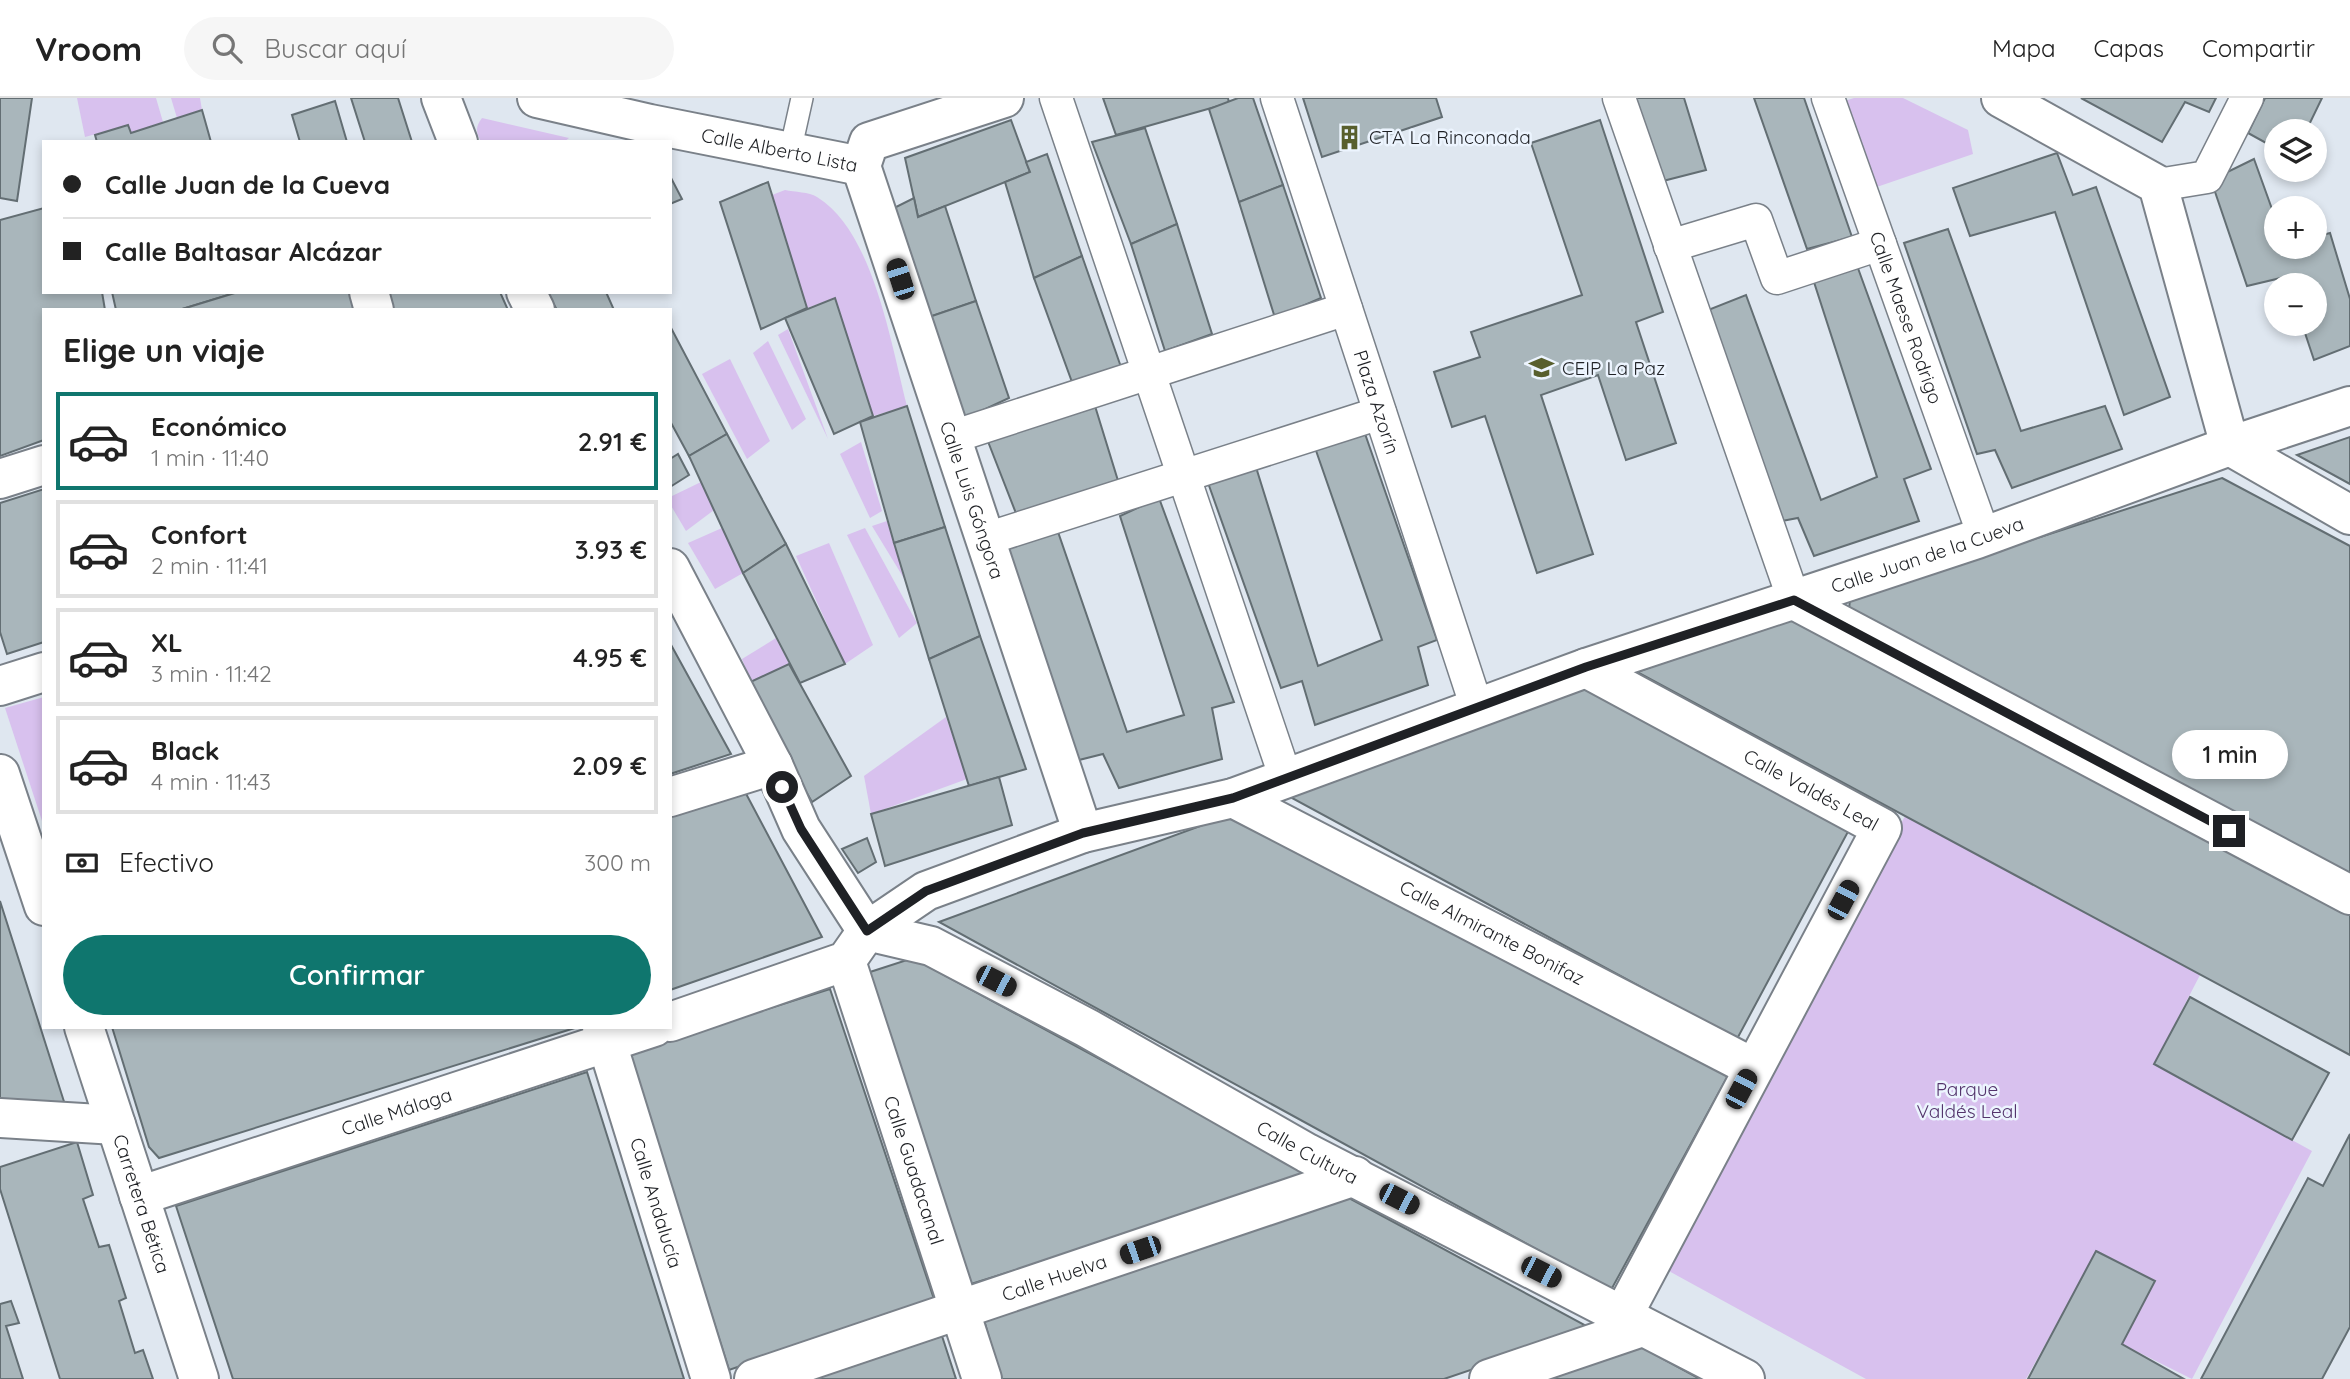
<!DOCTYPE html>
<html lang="es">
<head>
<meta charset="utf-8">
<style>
  :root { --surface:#fff; --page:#f6f6f6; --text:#222; --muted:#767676; --line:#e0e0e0; --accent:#0f766e }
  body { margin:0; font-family:Quicksand,sans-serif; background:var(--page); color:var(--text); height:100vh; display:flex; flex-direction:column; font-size:26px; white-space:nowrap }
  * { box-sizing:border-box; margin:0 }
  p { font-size:23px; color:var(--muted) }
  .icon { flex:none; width:38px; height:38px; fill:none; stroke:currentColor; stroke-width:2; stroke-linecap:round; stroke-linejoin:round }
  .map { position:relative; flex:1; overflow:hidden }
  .details { position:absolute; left:42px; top:210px; width:630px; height:721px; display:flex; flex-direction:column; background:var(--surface); border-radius:0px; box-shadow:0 4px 10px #0003 }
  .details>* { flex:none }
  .hud { position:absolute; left:42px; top:42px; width:630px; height:154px; border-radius:0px; box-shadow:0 4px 10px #0003; display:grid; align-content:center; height:154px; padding:0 21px; background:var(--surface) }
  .controls { position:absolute; left:2264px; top:21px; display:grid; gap:14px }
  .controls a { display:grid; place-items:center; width:63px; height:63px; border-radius:50%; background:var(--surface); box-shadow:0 4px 10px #0003; font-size:35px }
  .end { position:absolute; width:32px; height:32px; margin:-16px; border:9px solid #1f2125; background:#fff; box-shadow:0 0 0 4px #fff }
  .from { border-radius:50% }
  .bubble { position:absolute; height:49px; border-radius:24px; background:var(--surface); box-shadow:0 4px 10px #0003; font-size:23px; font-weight:600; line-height:49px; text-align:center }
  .car { position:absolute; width:21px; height:42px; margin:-21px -10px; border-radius:9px; box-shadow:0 0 5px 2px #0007; background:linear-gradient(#222 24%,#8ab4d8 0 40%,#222 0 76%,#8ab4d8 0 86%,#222 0) }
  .hud b { display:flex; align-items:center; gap:24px; height:66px; font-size:26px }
  .hud b+b { border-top:2px solid var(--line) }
  .hud i { width:18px; height:18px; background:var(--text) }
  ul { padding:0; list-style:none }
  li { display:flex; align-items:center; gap:21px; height:98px; margin:0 14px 10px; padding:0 7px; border:4px solid var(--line); border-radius:0px }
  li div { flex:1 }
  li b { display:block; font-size:26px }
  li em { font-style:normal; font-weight:600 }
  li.on { border-color:var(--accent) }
  li>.icon { width:63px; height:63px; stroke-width:1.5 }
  h2 { padding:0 21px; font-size:32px; line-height:84px }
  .pay { display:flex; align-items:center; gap:18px; height:77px; padding:0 21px; font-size:26px }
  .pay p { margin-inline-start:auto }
  .cta { display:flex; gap:14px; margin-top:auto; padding:14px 21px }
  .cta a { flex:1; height:80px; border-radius:42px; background:var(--accent); color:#fff; font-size:28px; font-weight:600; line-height:80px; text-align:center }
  header { display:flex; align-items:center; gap:42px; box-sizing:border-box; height:98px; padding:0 35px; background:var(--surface); border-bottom:2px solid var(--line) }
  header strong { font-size:33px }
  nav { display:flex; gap:38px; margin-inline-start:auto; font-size:24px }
  .search { width:490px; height:63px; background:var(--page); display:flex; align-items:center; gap:18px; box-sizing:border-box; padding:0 24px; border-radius:38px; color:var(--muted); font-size:26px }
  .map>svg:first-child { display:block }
  .green { fill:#d8c1ee }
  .building { fill:#a9b6bb; stroke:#636e73; stroke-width:2 }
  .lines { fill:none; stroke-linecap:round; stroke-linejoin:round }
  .service-casing { stroke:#7a8189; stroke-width:24 }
  .pedestrian-casing { stroke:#7a8189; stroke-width:35 }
  .minor-casing { stroke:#7a8189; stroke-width:42 }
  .tertiary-casing { stroke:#7a8189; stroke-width:42 }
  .service { stroke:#fff; stroke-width:21 }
  .pedestrian { stroke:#fff; stroke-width:32 }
  .minor { stroke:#fff; stroke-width:38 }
  .tertiary { stroke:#fff; stroke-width:38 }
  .route { stroke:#1f2125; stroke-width:9 }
  .labels { text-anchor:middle; stroke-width:5; stroke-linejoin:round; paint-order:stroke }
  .poi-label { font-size:19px; fill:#1f2125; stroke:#ecf4fe; text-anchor:start }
  .street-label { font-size:19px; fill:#1f2125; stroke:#ecf4fe }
  .park-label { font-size:19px; fill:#53346c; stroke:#ecf4fe }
</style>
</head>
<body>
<header>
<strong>Vroom</strong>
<div class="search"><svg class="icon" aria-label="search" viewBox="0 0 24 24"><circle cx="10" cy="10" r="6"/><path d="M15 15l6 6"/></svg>Buscar aquí</div>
<nav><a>Mapa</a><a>Capas</a><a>Compartir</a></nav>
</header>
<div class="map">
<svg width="2350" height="1281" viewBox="0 0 2350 1281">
  <rect width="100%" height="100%" fill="#dfe7f0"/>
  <!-- green -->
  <g class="green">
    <path d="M77,0H156L163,24L131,35L128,27L85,39Z"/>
    <path d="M171,0H200L202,12L177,20Z"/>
    <path d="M1854,0H1903L1968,32L1973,56L1868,92L1835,6Z"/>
    <path d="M482,20L569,40L564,44H481C476,34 475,29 482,20Z"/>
    <path d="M785,92C795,94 809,94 817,99C874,134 891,247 907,308L873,318L835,200L807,210L772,97Z"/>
    <path d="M788,231L828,341L778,237Z"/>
    <path d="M768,243L806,321L792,332L753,255Z"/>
    <path d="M730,261L770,343L747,361L702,276Z"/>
    <path d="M861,344L882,413L870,420L840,356Z"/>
    <path d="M701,384L714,412L686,433L670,406V399Z"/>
    <path d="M887,423L908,487L872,428Z"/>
    <path d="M722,430L743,475L715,491L688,445Z"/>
    <path d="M865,430L917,525L899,540L847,437Z"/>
    <path d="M829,445L873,547L845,566L796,458Z"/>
    <path d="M776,540L789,566L751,584L742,561Z"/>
    <path d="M44,599V729L5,610Z"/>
    <path d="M946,619L967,681L871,716L864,678Z"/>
    <path d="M1905,718L2200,877L2154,966L2312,1053L2192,1281L2122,1246L2155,1183L2097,1153L2026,1281H1866L1667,1172Z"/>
  </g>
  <!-- building -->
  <g class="building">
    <path d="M0,0H32L17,103L0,100Z"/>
    <path d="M351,0H398L412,44H365Z"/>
    <path d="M1103,0H1228L1229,5L1116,37Z"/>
    <path d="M1238,0H1253L1283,87L1239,104L1209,11Z"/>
    <path d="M1303,0H1436L1442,19L1322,59Z"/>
    <path d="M1629,0H1684L1706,72L1659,84Z"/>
    <path d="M1754,0H1804L1852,139L1807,151Z"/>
    <path d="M2081,0H2216L2209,14L2185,4L2162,44Z"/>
    <path d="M2265,0H2322L2306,33H2277V51L2248,35Z"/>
    <path d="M335,3L347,44H300L292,17Z"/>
    <path d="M202,12L211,44H97L95,37L128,27L131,35Z"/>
    <path d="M1011,22L1030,74L918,119L905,60Z"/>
    <path d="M1600,22L1663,214L1636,224L1676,345L1626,362L1598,277L1541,297L1593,456L1537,475L1485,318L1452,329L1434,274L1480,259L1471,234L1582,197L1531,45Z"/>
    <path d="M1145,30L1177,126L1131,146L1092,44Z"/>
    <path d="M2057,55L2073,97L2096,89L2170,299L2124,317L2055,114L1970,138L1953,90Z"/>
    <path d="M1047,56L1082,158L1034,180L1005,84L1030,74L1026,64Z"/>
    <path d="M2254,61L2277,125V149H2315V139L2330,135L2350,201V248L2314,262L2302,226H2315V187H2288L2285,179L2247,188L2211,82Z"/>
    <path d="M670,78L682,101L670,106Z"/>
    <path d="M768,84L807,210L761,231L720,104Z"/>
    <path d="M1283,87L1321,200L1275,220L1239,104Z"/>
    <path d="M914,100L918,119L945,108L976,203L929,219L892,111Z"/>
    <path d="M44,110V194H102L105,212H44V342L0,358V122Z"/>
    <path d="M1177,126L1212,236L1165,253L1131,146Z"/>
    <path d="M1948,131L2021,333L2105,308L2122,351L2012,390L1995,352L1977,356L1904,145Z"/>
    <path d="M1082,158L1121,269L1072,284L1034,180Z"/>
    <path d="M1855,162L1931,371L1904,381L1919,423L1814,458L1798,420L1772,425L1703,214L1746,197L1821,402L1877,379L1813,181Z"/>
    <path d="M112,194H238L179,212H116Z"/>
    <path d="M238,194H352L357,212H179Z"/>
    <path d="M384,194H500L508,212H390Z"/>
    <path d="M547,194H606L614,212H557Z"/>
    <path d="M835,200L873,318L834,336L785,220Z"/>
    <path d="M976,203L1009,300L964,321L929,219Z"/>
    <path d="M670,228L727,336L689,358L670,323Z"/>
    <path d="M907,308L945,429L894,445L860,324Z"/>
    <path d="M1095,308L1119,386L1019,423L987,341Z"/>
    <path d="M1363,330L1437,542L1418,549L1428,587L1315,627L1302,583L1281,590L1207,382L1255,366L1318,568L1382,542L1313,344Z"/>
    <path d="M727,336L786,446L743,475L689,358Z"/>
    <path d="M2350,339V386L2297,357Z"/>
    <path d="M678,356L689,377L670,389V361Z"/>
    <path d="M2222,380L2350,448V778L1849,512L1850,501Z"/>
    <path d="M44,391V544L7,556L0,534V405Z"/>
    <path d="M1159,400L1234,604L1212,610L1222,661L1119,690L1103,656L1079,662L1004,447L1058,434L1127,634L1184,617L1120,418Z"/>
    <path d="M945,429L980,538L929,561L894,445Z"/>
    <path d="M786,446L845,566L800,585L743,475Z"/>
    <path d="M1791,518L2350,815V957L1637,574Z"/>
    <path d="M980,538L1026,671L969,688L929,561Z"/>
    <path d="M670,545L731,656L670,676Z"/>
    <path d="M789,566L851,678L812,704L744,587Z"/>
    <path d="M1590,589L1850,730L1737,941L1279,693Z"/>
    <path d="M999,679L1012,727L885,768L871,716Z"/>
    <path d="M743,690L822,839L670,892V718Z"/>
    <path d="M1230,717L1729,976L1611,1192L939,824Z"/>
    <path d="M867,740L876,764L858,775L842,751Z"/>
    <path d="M0,803L67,1013L0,1007Z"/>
    <path d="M913,860L1316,1078L971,1186L867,875Z"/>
    <path d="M830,891L934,1201L729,1272L629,955Z"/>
    <path d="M2190,899L2329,975L2292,1042L2154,966Z"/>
    <path d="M112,929H578L159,1060L149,1049Z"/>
    <path d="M587,974L684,1281H233L176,1108Z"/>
    <path d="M2350,1036V1229L2322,1281H2201L2308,1080L2323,1088Z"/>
    <path d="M77,1044L93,1097L83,1101L99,1149L109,1147L126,1200L119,1203L135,1255L143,1252L153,1281H60L0,1091V1069Z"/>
    <path d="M1349,1100L1592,1231L1444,1281H1001L984,1222Z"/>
    <path d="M2096,1153L2155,1183L2122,1246L2184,1281H2028Z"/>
    <path d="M11,1203L19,1225L6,1228L23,1281H0V1206Z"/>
    <path d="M942,1238L956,1281H812Z"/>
    <path d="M1634,1245L1700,1281H1530Z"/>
  </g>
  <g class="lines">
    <defs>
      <path id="service" d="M790,54L802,0"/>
      <g id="pedestrian">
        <path d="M1056,0L1286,681"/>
        <path id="s1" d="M1277,0L1477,610"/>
        <path d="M1619,0L1794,502"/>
        <path id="s2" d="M1828,0L1984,438"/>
        <path d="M2158,87L2207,79L2247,0"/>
        <path d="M1670,148L1756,122L1777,180L1880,146"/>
        <path d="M952,339L1346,211"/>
        <path d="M986,441L1380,315"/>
      </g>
      <g id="minor">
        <path d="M441,0L458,44"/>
        <path id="s3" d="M537,0L650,26L861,68"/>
        <path d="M2001,0L2158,87L2230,348L2350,417"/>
        <path id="s4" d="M861,68L1083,735"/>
        <path d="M861,68L869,44L1004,0"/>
        <path d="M369,194L374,212"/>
        <path d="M526,194L535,212"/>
        <path d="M0,381L44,367"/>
        <path id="s5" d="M670,470L773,667L801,731L867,833L926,793L1083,735L1233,700L1586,570L1977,441L2230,348L2350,308"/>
        <path d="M1794,502L2350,797"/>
        <path id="s6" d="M1586,570L1882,730L1623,1217"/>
        <path d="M0,588L44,574"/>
        <path d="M670,699L773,667"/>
        <path id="s7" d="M1233,700L1752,969"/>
        <path id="s8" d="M846,863L982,1281"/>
        <path id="s9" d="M670,924L846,863L867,833L931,848L1087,930L1307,1055L1745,1281"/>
        <path id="s10" d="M602,929L711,1281"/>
        <path d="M0,1020L116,1027"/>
        <path id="s11" d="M139,1098L654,929"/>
        <path id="s12" d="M754,1281L1355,1078"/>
        <path d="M1489,1281L1642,1229"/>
      </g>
      <g id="tertiary">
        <path d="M0,676L44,808"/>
        <path id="s13" d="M84,929L199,1281"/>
      </g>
    </defs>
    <!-- service casing -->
    <use href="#service" class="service-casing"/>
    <!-- pedestrian casing -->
    <use href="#pedestrian" class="pedestrian-casing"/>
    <!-- minor casing -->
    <use href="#minor" class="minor-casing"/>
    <!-- tertiary casing -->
    <use href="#tertiary" class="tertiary-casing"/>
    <!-- service -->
    <use href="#service" class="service"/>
    <!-- pedestrian -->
    <use href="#pedestrian" class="pedestrian"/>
    <!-- minor -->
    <use href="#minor" class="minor"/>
    <!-- tertiary -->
    <use href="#tertiary" class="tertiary"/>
  </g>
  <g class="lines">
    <!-- route -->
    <path class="route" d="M782,689L801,731L867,833L926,793L1083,735L1233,700L1586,569L1794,502L2229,733"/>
  </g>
  <!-- icons -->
  <defs>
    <symbol id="building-bare" viewBox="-9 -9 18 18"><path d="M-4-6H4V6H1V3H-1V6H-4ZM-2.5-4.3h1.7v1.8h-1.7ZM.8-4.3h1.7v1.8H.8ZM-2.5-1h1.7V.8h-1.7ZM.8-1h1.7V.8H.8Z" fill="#585f2d" stroke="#ecf4fe" stroke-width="2.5" paint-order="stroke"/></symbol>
    <symbol id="school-bare" viewBox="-9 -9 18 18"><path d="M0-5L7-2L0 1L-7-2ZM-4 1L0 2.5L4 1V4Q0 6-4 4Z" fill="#585f2d" stroke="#ecf4fe" stroke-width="2.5" paint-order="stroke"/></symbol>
  </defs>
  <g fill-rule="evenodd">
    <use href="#building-bare" x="1332" y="22" width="35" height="35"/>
    <use href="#school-bare" x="1524" y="252" width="35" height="35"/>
  </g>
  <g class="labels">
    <!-- poi labels -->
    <g class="poi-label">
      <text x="1369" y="46">CTA La Rinconada</text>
      <text x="1562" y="277">CEIP La Paz</text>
    </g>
    <!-- street labels -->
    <g class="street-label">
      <text dy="7" stroke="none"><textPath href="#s3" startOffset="248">Calle Alberto Lista</textPath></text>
      <text dy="7" stroke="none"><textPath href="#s2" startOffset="233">Calle Maese Rodrigo</textPath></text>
      <text dy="7" stroke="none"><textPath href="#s1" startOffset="320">Plaza Azorín</textPath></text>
      <text dy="7" stroke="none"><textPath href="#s4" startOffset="352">Calle Luis Góngora</textPath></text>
      <text dy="7" stroke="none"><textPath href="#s5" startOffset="1542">Calle Juan de la Cueva</textPath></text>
      <text dy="7" stroke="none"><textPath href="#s6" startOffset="256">Calle Valdés Leal</textPath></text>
      <text dy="7" stroke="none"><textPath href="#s7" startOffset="292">Calle Almirante Bonifaz</textPath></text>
      <text dy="7" stroke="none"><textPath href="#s11" startOffset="271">Calle Málaga</textPath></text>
      <text dy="7" stroke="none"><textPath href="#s9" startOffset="718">Calle Cultura</textPath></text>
      <text dy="7" stroke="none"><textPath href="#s8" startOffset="220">Calle Guadacanal</textPath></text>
      <text dy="7" stroke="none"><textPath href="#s13" startOffset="186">Carretera Bética</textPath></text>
      <text dy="7" stroke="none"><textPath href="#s10" startOffset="184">Calle Andalucía</textPath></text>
      <text dy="7" stroke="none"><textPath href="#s12" startOffset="317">Calle Huelva</textPath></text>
    </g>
    <!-- park labels -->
    <g class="park-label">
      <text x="1967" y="998">Parque<tspan x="1967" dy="22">Valdés Leal</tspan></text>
    </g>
  </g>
</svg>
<div class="controls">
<a><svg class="icon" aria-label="layers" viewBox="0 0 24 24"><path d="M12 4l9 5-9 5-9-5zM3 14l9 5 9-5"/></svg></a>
<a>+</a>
<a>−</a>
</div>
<i class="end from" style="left:782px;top:689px"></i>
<i class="end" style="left:2229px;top:733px"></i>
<div class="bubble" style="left:2172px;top:632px;width:116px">1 min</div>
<i class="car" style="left:900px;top:181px;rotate:342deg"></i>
<i class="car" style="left:1843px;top:802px;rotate:28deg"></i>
<i class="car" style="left:996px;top:883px;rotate:117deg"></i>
<i class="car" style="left:1741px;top:991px;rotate:28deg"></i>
<i class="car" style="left:1399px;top:1101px;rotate:117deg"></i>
<i class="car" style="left:1140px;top:1152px;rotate:251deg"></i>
<i class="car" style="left:1541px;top:1174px;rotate:117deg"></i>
<div class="hud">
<b><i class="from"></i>Calle Juan de la Cueva</b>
<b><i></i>Calle Baltasar Alcázar</b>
</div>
<section class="details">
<h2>Elige un viaje</h2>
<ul>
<li class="on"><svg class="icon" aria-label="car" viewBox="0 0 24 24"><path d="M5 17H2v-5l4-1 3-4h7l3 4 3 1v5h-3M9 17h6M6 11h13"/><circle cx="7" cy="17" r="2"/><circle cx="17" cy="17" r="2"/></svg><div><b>Económico</b><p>1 min · 11:40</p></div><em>2.91 €</em></li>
<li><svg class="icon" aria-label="car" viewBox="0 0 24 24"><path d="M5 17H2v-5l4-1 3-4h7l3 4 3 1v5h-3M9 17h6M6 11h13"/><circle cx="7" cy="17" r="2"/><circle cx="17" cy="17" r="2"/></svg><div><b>Confort</b><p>2 min · 11:41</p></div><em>3.93 €</em></li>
<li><svg class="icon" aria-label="car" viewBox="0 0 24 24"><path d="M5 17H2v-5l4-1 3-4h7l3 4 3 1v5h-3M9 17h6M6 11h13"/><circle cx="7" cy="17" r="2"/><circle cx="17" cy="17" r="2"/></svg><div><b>XL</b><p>3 min · 11:42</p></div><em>4.95 €</em></li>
<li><svg class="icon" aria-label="car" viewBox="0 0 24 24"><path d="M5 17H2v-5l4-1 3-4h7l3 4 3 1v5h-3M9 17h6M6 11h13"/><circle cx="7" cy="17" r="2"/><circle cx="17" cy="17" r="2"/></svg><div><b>Black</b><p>4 min · 11:43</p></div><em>2.09 €</em></li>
</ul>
<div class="pay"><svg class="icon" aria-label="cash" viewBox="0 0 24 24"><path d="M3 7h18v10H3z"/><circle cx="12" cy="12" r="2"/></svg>Efectivo<p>300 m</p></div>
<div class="cta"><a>Confirmar</a></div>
</section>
</div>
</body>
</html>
